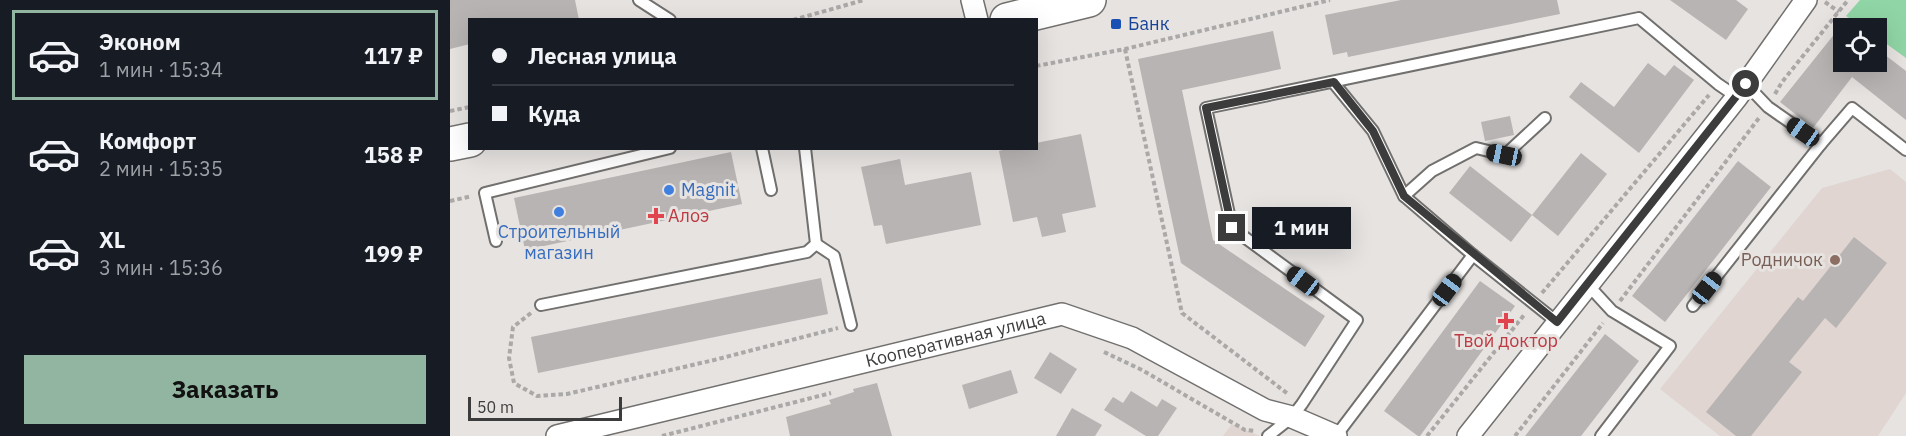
<!DOCTYPE html>
<html lang="ru">
<head>
<meta charset="utf-8">
<style>
  :root { --surface:#171b24; --page:#242831; --text:#f1f3f6; --muted:#9ea1a6; --line:#363941; --accent:#91b5a0 }
  body { margin:0; font-family:"IBM Plex Sans",sans-serif; background:var(--page); color:var(--text); height:100vh; display:flex; flex-direction:column; font-size:22px; white-space:nowrap }
  * { box-sizing:border-box; margin:0 }
  p { font-size:20px; color:var(--muted) }
  .icon { flex:none; width:33px; height:33px; fill:none; stroke:currentColor; stroke-width:2; stroke-linecap:round; stroke-linejoin:round }
  .map { position:relative; flex:1; overflow:hidden }
  .details { display:flex; flex-direction:column; background:var(--surface); width:450px }
  .details>* { flex:none }
  .guide { position:absolute; left:18px; top:18px; width:570px; height:132px; border-radius:0px; box-shadow:0 6px 24px #0002; display:grid; align-content:center; height:132px; padding:0 24px; background:var(--surface) }
  .controls { position:absolute; left:1383px; top:18px; display:grid; gap:12px }
  .controls a { display:grid; place-items:center; width:54px; height:54px; border-radius:0px; background:var(--surface); box-shadow:0 6px 24px #0002; font-size:30px }
  .scale { position:absolute; left:18px; bottom:15px; width:154px; box-sizing:border-box; padding-left:6px; border:3px solid #3d3c3c; border-top:0; font-size:16px; line-height:21px; white-space:nowrap; color:#3d3c3c; -webkit-text-stroke:4px #e6e3e1; paint-order:stroke }
  .end { position:absolute; width:27px; height:27px; margin:-14px; border:8px solid #3d3c3c; background:#fff; box-shadow:0 0 0 3px #fff }
  .from { border-radius:50% }
  .bubble { position:absolute; height:42px; border-radius:0px; background:var(--surface); box-shadow:0 6px 24px #0002; font-size:20px; font-weight:700; line-height:42px; text-align:center }
  .car { position:absolute; width:18px; height:36px; margin:-18px -9px; border-radius:8px; box-shadow:0 0 4px 2px #0007; background:linear-gradient(#222 24%,#8ab4d8 0 40%,#222 0 76%,#8ab4d8 0 86%,#222 0) }
  .guide b { display:flex; align-items:center; gap:21px; height:57px; font-size:22px }
  .guide b+b { border-top:2px solid var(--line) }
  .guide i { width:15px; height:15px; background:var(--text) }
  ul { padding:10px 0 0; list-style:none }
  li { display:flex; align-items:center; gap:18px; height:90px; margin:0 12px 9px; padding:0 12px; border:3px solid transparent; border-radius:0px }
  li div { flex:1 }
  li b { display:block; font-size:22px }
  li em { font-style:normal; font-weight:700 }
  li.on { border-color:var(--accent) }
  li>.icon { width:54px; height:54px; stroke-width:1.5 }
  .primary-button { display:flex; gap:12px; margin-top:auto; padding:12px 24px }
  .primary-button a { flex:1; height:69px; border-radius:0px; background:var(--accent); color:#111; font-size:24px; font-weight:700; line-height:69px; text-align:center }
  main { display:flex; flex:1; min-height:0 }
  .map>svg:first-child { display:block }
  .built { fill:#e0d5d0 }
  .green { fill:#90d5a5 }
  .building { fill:#b7b4b3 }
  .lines { fill:none; stroke-linecap:round; stroke-linejoin:round }
  .service-casing { stroke:#72706e; stroke-width:14 }
  .minor-casing { stroke:#72706e; stroke-width:24 }
  .primary-casing { stroke:#72706e; stroke-width:36 }
  .path { stroke:#aba9a8; stroke-width:4; stroke-dasharray:4.5 3; stroke-linecap:butt }
  .service { stroke:#fff; stroke-width:10 }
  .minor { stroke:#fff; stroke-width:21 }
  .primary { stroke:#fff; stroke-width:33 }
  .route { stroke:#3d3c3c; stroke-width:8 }
  .transit-dot { fill:#1a4fb4; stroke:#e6e3e1; stroke-width:2 }
  .shop-dot { fill:#3f7fe0; stroke:#e6e3e1; stroke-width:2 }
  .health-dot { fill:#e0444e; stroke:#e6e3e1; stroke-width:2 }
  .education-dot { fill:#8d6e63; stroke:#e6e3e1; stroke-width:2 }
  .labels { text-anchor:middle; stroke-width:6; stroke-linejoin:round; paint-order:stroke }
  .transit-label { font-size:18px; fill:#164399; stroke:#e6e3e1; text-anchor:start }
  .shop-label { font-size:18px; fill:#366cbe; stroke:#e6e3e1; text-anchor:start }
  .health-label { font-size:18px; fill:#be3a42; stroke:#e6e3e1; text-anchor:start }
  .education-label { font-size:18px; fill:#785e54; stroke:#e6e3e1; text-anchor:end }
  .street-label { font-size:18px; fill:#3d3c3c; stroke:#e6e3e1 }
</style>
</head>
<body>
<main>
<section class="details">
<ul>
<li class="on"><svg class="icon" aria-label="car" viewBox="0 0 24 24"><path d="M5 17H2v-5l4-1 3-4h7l3 4 3 1v5h-3M9 17h6M6 11h13"/><circle cx="7" cy="17" r="2"/><circle cx="17" cy="17" r="2"/></svg><div><b>Эконом</b><p>1 мин · 15:34</p></div><em>117 ₽</em></li>
<li><svg class="icon" aria-label="car" viewBox="0 0 24 24"><path d="M5 17H2v-5l4-1 3-4h7l3 4 3 1v5h-3M9 17h6M6 11h13"/><circle cx="7" cy="17" r="2"/><circle cx="17" cy="17" r="2"/></svg><div><b>Комфорт</b><p>2 мин · 15:35</p></div><em>158 ₽</em></li>
<li><svg class="icon" aria-label="car" viewBox="0 0 24 24"><path d="M5 17H2v-5l4-1 3-4h7l3 4 3 1v5h-3M9 17h6M6 11h13"/><circle cx="7" cy="17" r="2"/><circle cx="17" cy="17" r="2"/></svg><div><b>XL</b><p>3 мин · 15:36</p></div><em>199 ₽</em></li>
</ul>
<div class="primary-button"><a>Заказать</a></div>
</section>
<div class="map">
<svg width="1456" height="436" viewBox="0 0 1456 436">
  <rect width="100%" height="100%" fill="#e6e3e1"/>
  <!-- built -->
  <g class="built">
    <path d="M1440,169L1456,182V393L1428,436H1270L1210,389L1372,188Z"/>
    <path d="M782,424L810,436H773Z"/>
  </g>
  <!-- green -->
  <path class="green" d="M1410,0H1456V58L1427,37L1426,28H1415L1396,16Z"/>
  <!-- building -->
  <g class="building">
    <path d="M0,0H125L129,20H20V44L0,49Z"/>
    <path d="M951,0H1107L1110,14L898,57L897,52L883,55L875,15Z"/>
    <path d="M1220,0H1286L1298,9L1276,40Z"/>
    <path d="M1394,22V62H1426V48L1456,71V120L1402,77L1363,128L1330,102Z"/>
    <path d="M823,31L831,69L732,90L763,240L875,316L855,347L731,263L688,59Z"/>
    <path d="M1198,63L1215,76L1224,65L1244,80L1189,153L1119,97L1131,82L1164,107Z"/>
    <path d="M1060,116L1064,135L1035,141L1031,122Z"/>
    <path d="M631,134L646,207L612,214L616,232L592,237L587,217L563,222L549,151L560,148H586V143Z"/>
    <path d="M281,152L292,204L75,250L64,198Z"/>
    <path d="M1131,153L1157,174L1108,236L1082,215Z"/>
    <path d="M450,159L455,185L521,172L531,225L436,244L432,225L424,226L411,167Z"/>
    <path d="M1288,161L1321,187L1215,322L1182,296Z"/>
    <path d="M1020,166L1082,215L1061,242L999,193Z"/>
    <path d="M1404,237L1437,263L1386,328L1375,318L1339,362L1352,372L1301,436H1286L1256,412L1348,297L1353,301Z"/>
    <path d="M371,278L378,314L88,373L81,337Z"/>
    <path d="M1030,281L1065,306L970,436H968L934,411Z"/>
    <path d="M1155,334L1189,361L1131,436H1075Z"/>
    <path d="M600,352L627,369L611,394L584,378Z"/>
    <path d="M561,370L568,393L519,409L512,385Z"/>
    <path d="M427,383L442,436H340L336,417L381,404L379,400L404,392L403,389Z"/>
    <path d="M681,391L707,407L712,399L727,408L708,436H696L654,410L663,397L673,403Z"/>
    <path d="M622,408L652,425L645,436H606Z"/>
  </g>
  <g class="lines">
    <defs>
      <g id="service">
        <path d="M189,0L220,20"/>
        <path d="M883,82L923,131L954,196L1023,255"/>
        <path d="M1371,144L1402,108L1456,150"/>
        <path d="M312,148L321,190"/>
        <path d="M954,196L982,171L1026,148L1055,155L1095,118"/>
        <path d="M46,241L35,193L220,148"/>
        <path d="M366,244L384,256L401,325"/>
        <path d="M1138,285L1162,311L1220,346L1151,436"/>
        <path d="M91,305L357,252L366,244L355,148"/>
        <path d="M1243,306L1371,144L1318,107L1296,84"/>
        <path d="M818,436L842,417L852,404L907,320L782,228L756,108L1189,18L1268,84L1287,97"/>
        <path d="M886,436L1023,255L1107,322"/>
      </g>
      <g id="minor">
        <path d="M522,0L527,20"/>
        <path id="s1" d="M107,436L612,314L682,338L815,410L842,417L886,436"/>
        <path d="M1018,436L1287,97L1356,0"/>
      </g>
      <g id="primary">
        <path d="M557,20L639,0"/>
        <path d="M0,144L20,140"/>
      </g>
    </defs>
    <!-- service casing -->
    <use href="#service" class="service-casing"/>
    <!-- minor casing -->
    <use href="#minor" class="minor-casing"/>
    <!-- primary casing -->
    <use href="#primary" class="primary-casing"/>
    <!-- path -->
    <g class="path">
      <path d="M1375,2L1389,12"/>
      <path d="M343,20L414,0"/>
      <path d="M675,49L732,313L838,394"/>
      <path d="M586,66L675,49L880,0"/>
      <path d="M1325,94L1332,82L1398,0"/>
      <path d="M0,111L20,107"/>
      <path d="M0,201L22,196"/>
      <path d="M1092,293L1259,95"/>
      <path d="M1170,301L1309,118"/>
      <path d="M81,313L63,327L59,358L64,383L87,396L117,394L264,360L388,328"/>
      <path d="M654,352L692,370L795,430L806,431"/>
      <path d="M212,436L381,393"/>
      <path d="M977,436L1074,315"/>
      <path d="M1065,436L1153,323"/>
    </g>
    <!-- service -->
    <use href="#service" class="service"/>
    <!-- minor -->
    <use href="#minor" class="minor"/>
    <!-- primary -->
    <use href="#primary" class="primary"/>
  </g>
  <g class="lines">
    <!-- route -->
    <path class="route" d="M782,228L756,108L884,82L923,131L954,196L1107,322L1296,84"/>
  </g>
  <!-- markers -->
  <rect class="transit-dot" x="660" y="18" width="12" height="12" rx="3"/>
  <g class="shop-dot">
    <circle cx="219" cy="190" r="6"/>
    <circle cx="109" cy="212" r="6"/>
  </g>
  <g class="health-dot">
    <path d="M203 207h6v6h6v6h-6v6h-6v-6h-6v-6h6z"/>
    <path d="M1053 312h6v6h6v6h-6v6h-6v-6h-6v-6h6z"/>
  </g>
  <circle class="education-dot" cx="1385" cy="260" r="6"/>
  <g class="labels">
    <!-- transit labels -->
    <g class="transit-label">
      <text x="678" y="30">Банк</text>
    </g>
    <!-- shop labels -->
    <g class="shop-label">
      <text x="231" y="196">Magnit</text>
      <text x="109" y="238" text-anchor="middle">Строительный<tspan x="109" dy="21">магазин</tspan></text>
    </g>
    <!-- health labels -->
    <g class="health-label">
      <text x="218" y="222">Алоэ</text>
      <text x="1056" y="347" text-anchor="middle">Твой доктор</text>
    </g>
    <!-- education labels -->
    <g class="education-label">
      <text x="1373" y="266">Родничок</text>
    </g>
    <!-- street labels -->
    <g class="street-label">
      <text dy="6" stroke="none"><textPath href="#s1" startOffset="410">Кооперативная улица</textPath></text>
    </g>
  </g>
</svg>
<div class="controls">
<a><svg class="icon" aria-label="locate" viewBox="0 0 24 24"><circle cx="12" cy="12" r="6"/><path d="M12 2v4M12 18v4M2 12h4M18 12h4"/></svg></a>
</div>
<div class="scale">50 m</div>
<i class="end from" style="left:1296px;top:84px"></i>
<i class="end" style="left:782px;top:228px"></i>
<div class="bubble" style="left:802px;top:207px;width:99px">1 мин</div>
<i class="car" style="left:1353px;top:132px;rotate:305deg"></i>
<i class="car" style="left:1054px;top:155px;rotate:282deg"></i>
<i class="car" style="left:853px;top:281px;rotate:307deg"></i>
<i class="car" style="left:1257px;top:288px;rotate:38deg"></i>
<i class="car" style="left:997px;top:290px;rotate:37deg"></i>
<div class="guide">
<b><i class="from"></i>Лесная улица</b>
<b><i></i>Куда</b>
</div>
</div>
</main>
</body>
</html>
